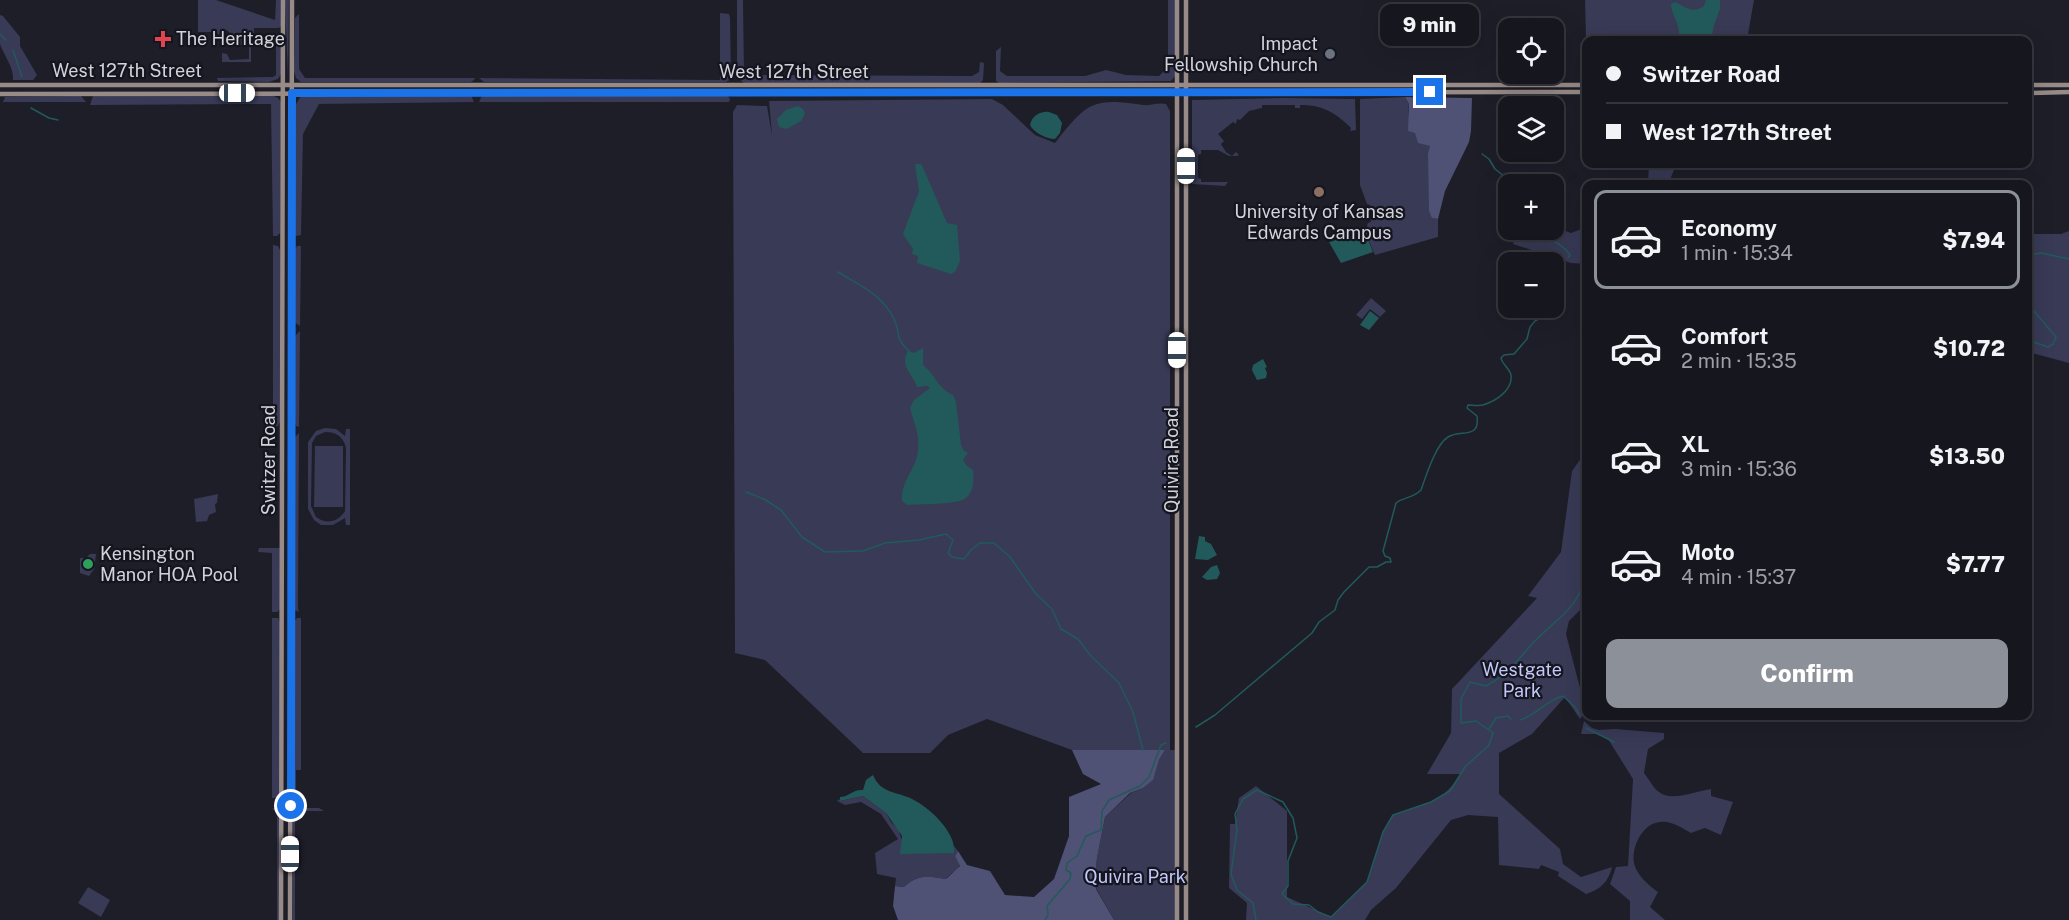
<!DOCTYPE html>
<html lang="en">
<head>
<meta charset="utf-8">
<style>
  :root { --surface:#16161e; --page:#1f1f27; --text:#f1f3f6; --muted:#9e9fa4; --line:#35353c; --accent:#8c9099 }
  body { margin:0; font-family:"Public Sans",sans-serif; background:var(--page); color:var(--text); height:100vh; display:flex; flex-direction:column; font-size:22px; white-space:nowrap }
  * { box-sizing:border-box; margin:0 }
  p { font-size:20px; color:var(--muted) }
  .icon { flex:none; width:33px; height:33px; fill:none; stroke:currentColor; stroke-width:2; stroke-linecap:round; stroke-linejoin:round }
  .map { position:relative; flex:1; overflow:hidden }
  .details { position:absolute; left:1582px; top:180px; width:450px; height:540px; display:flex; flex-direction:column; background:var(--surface); border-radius:12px; box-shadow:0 6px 24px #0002,0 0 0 2px var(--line) }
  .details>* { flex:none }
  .hud { position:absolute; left:1582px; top:36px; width:450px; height:132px; border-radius:12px; box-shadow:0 6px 24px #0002,0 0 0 2px var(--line); display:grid; align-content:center; height:132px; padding:0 24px; background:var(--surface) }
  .controls { position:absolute; left:1498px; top:18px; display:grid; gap:12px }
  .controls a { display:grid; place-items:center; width:66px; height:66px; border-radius:12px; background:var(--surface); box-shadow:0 6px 24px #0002,0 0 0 2px var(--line); font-size:30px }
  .end { position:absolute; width:27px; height:27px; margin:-14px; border:8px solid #1a73e8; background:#fff; box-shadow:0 0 0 3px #fff }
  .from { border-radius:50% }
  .bubble { position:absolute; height:42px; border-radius:12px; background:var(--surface); box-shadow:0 6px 24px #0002,0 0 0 2px var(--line); font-size:20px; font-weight:800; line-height:42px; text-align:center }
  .car { position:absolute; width:18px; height:36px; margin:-18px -9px; border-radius:8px; box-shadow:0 0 4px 2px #0007; background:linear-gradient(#fff 24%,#345 0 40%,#fff 0 76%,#345 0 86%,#fff 0) }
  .hud b { display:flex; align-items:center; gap:21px; height:57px; font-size:22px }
  .hud b+b { border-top:2px solid var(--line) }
  .hud i { width:15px; height:15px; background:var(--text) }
  ul { padding:10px 0 0; list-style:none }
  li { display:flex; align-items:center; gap:18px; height:99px; margin:0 12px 9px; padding:0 12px; border:3px solid transparent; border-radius:12px }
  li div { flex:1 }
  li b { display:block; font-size:22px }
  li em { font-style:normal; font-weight:800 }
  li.current { border-color:var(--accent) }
  li>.icon { width:54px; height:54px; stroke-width:1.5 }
  .action { display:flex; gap:12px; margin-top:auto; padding:12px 24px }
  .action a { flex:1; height:69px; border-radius:12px; background:var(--accent); color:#fff; font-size:24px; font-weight:800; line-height:69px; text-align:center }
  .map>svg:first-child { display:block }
  .green { fill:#383a56; fill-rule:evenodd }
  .forest { fill:#4f5175 }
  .water { fill:#225a5b }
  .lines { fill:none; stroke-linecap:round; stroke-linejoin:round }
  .stream { stroke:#225a5b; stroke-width:1.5 }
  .major { stroke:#978a87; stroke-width:4.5 }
  .route { stroke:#1a73e8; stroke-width:8 }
  .health-dot { fill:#e0444e; stroke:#14151e; stroke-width:2 }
  .worship-dot { fill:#6b7280; stroke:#14151e; stroke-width:2 }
  .education-dot { fill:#8d6e63; stroke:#14151e; stroke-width:2 }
  .leisure-dot { fill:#2e9e5b; stroke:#14151e; stroke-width:2 }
  .labels { text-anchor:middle; stroke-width:4.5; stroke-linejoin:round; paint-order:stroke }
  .poi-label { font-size:18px; fill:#d2d3da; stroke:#14151e; text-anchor:start }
  .street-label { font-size:18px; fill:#d2d3da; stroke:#14151e }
  .park-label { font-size:18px; fill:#c3c8fa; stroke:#14151e }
</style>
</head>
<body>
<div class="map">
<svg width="2069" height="920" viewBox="0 0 2069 920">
  <rect width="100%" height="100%" fill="#1d1e28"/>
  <!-- green -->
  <g class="green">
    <path d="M198,0H216L275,20L276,0H281V27L278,28H254V33L251,34V62H222V53L227,54L230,60L249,59V45H234L237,41L227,30L218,35L217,32H198Z"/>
    <path d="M285,0H289L288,77Z"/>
    <path d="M737,0H743L744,75L972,76L979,72L980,62L984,63L983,80L980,83H744L737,78Z"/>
    <path d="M1168,0H1175V76L1171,81L999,83L996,81V51L1001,47L1000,71L1007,76H1085L1106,70L1126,75L1159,76L1168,67Z"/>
    <path d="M1585,0H1754L1747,40H1587V73Z"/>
    <path d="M720,13L729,14L730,18L731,79L726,82H484L479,78L720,80Z"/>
    <path d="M299,14V69L305,78H475L474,80L471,82H301L296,78L294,71L295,18Z"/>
    <path d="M0,15L3,16L20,37V46L37,75L33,80H13C14,67 4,56 0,44C0,37 0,24 0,15Z"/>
    <path d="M276,33L281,35V74L278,79L269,82L218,81L217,78L273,77L276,75Z"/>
    <path d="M272,95L278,98L281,102L280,233L277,236H273L271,104L90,105L93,96Z"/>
    <path d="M304,95H471L474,102L319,104L303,134L301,235L296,236L294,231L296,104L301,96Z"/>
    <path d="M482,95H727L730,99L729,102H479Z"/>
    <path d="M81,96L86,102H3L5,97Z"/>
    <path d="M1405,97L1409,104C1406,123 1416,134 1430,146L1432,218L1438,219V237L1375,255L1365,232L1368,223L1371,222L1370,205L1367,204L1360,185V99Z"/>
    <path d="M1282,98L1355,99L1356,130L1350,131L1351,128C1335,112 1322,105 1300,105V108H1295V105H1262V108L1249,111L1240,120L1237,119L1236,124L1233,122L1218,134L1224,141L1221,144L1226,152L1232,156L1236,152L1239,155L1237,156H1229L1218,150H1201V154L1198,155V178L1201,179V182H1228L1225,186L1192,184V100Z"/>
    <path d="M992,99L1003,105L1035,135L1055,143C1086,104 1091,97 1143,105C1150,106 1158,102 1166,104L1170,111V750H1177L1176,920H1114L1096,888L1095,877L1097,858L1105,817L1131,793L1143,788L1152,780L1159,760L1165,750H1072L987,719L948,735L930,753H863L765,660L735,653L733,112L737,105L767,106L772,135L769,101Z"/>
    <path d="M1649,164H1662L1674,170L1668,184H1648Z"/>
    <path d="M1554,227L1571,233L1587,227V264L1571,263L1513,244L1517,230H1554Z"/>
    <path d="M2069,231V363L2028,352V234H2061Z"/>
    <path d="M273,245L278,246L280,250V422L278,426L273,427Z"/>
    <path d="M297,246H301L300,326L294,322V251Z"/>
    <path d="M1371,298L1386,311L1380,317L1370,309L1362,319L1356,315Z"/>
    <path d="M300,331L299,427L296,426L294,421V337Z"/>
    <path d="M325,428L336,429L345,436L346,429H350V525H346L345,518L333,525H321L314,520L308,509V442L316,431ZM325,432C336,432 343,436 346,448L345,511C338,522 327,525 316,517L311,506L312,443L316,436Z"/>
    <path d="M299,433L298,608L299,612L295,610L294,607V438Z"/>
    <path d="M1587,434V603L1569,621L1566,634L1580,688L1587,701V710L1580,719L1565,697L1532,734L1499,753V794L1560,849L1563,864L1581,877L1612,867C1609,881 1600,890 1586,894L1558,876L1559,872L1541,865L1539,869L1499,865L1498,817L1468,815L1451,820L1396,888L1371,910L1365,920H1246L1247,903L1229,888L1230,824H1235L1239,798L1256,786L1287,811V897L1331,917L1367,882L1383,832L1393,815C1421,805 1445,802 1460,774H1427L1451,733L1452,689L1537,598L1528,596L1561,552L1572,471L1582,457Z"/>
    <path d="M315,446H343V507H314Z"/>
    <path d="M218,494L217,503L215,504L216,512L209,515L207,521L196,522L194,499Z"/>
    <path d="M259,548H280V609L277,612H272V553L258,552Z"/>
    <path d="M90,554H96L94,569L89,576L80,573V558H86Z"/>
    <path d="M272,618H278L280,622V795L277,798H272Z"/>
    <path d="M297,618H301V770H296V798L293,791V623Z"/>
    <path d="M1584,721L1592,728L1599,730L1615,729L1664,733V739L1648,749L1644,773C1649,779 1653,788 1659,792C1671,802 1697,791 1711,789V796L1733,802L1721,835L1705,828L1691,833C1682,828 1671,820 1660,822C1643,823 1631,847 1634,863C1636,874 1649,886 1658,892L1650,907L1665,920H1630V901L1610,884L1616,867L1628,866L1633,779L1608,739L1596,734H1581Z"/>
    <path d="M863,796L886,813L891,822L898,829L903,843L954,853V846L958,851L955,856L960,865C957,871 950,873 946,879C928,876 918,874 904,887L895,886L896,878L877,874L875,853L898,839L881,814L861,802L845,805L837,801L839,799L840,801Z"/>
    <path d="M272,808L279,810L280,920H277V814Z"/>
    <path d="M298,808H319L324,811H295V920H293V815L294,810Z"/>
    <path d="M88,887L110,900L101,917L78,903Z"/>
  </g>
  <!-- forest -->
  <g class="forest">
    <path d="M1405,97L1472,98L1471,131L1469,142L1445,191L1438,219L1432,218L1429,211L1428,154L1430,146L1418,143L1415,133L1408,131L1409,104Z"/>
    <path d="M1072,750H1165L1159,760L1153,780L1143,788L1130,793L1105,817L1097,858L1095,877L1096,889L1114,920H898L893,906L895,886L904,887C918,874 928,876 946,879L960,866L955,856L958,851L967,865L990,871L1005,895L1034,897L1054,879L1069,836V797L1101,784L1083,774Z"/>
  </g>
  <!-- water -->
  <g class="water">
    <path d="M1706,0H1720V9L1714,25L1711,40H1679C1681,24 1672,17 1671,4L1675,2C1685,7 1693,14 1704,6Z"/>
    <path d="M798,106L803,109L805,114L801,121L787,129L779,127L777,119L786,110Z"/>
    <path d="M1049,112L1057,115L1062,123L1060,133L1055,139C1047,139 1034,133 1030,125C1032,116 1040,111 1049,112Z"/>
    <path d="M915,164H921L924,170L947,223L957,225L960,261L955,272L951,274L917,263L918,256L912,254L913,249L903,234L919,191Z"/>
    <path d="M1365,232L1373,252L1341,263L1329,242Z"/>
    <path d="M1370,311L1379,318L1369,330L1360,325Z"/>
    <path d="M923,348V365C935,374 938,389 953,395L956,402L961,445L964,451L968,453L963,460L966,465L973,470C974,480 974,491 966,498C957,505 919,504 907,505L902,501C900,482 916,469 918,451C920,434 914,423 910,408L914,400L930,388L927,386L917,387C913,374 899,366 908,351L914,353Z"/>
    <path d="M1263,359L1267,367L1265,368L1267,373L1266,378L1257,380L1252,370L1253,365Z"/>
    <path d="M1199,536L1205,537V541L1211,544L1217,555L1208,560L1195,559Z"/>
    <path d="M1217,565L1220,573L1217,579L1207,580L1202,577L1211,567Z"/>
    <path d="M873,775C881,794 896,791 912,799C929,807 957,833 954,853L900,854L902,836L886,813L863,796L840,801V797C849,797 853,789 863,790L866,780Z"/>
  </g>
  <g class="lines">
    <!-- stream -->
    <g class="stream">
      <path d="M0,34L6,40"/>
      <path d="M13,50L22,77"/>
      <path d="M31,108L49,118L58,120"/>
      <path d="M1482,154L1489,159L1495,169L1514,184"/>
      <path d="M1532,230C1545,240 1560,240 1570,255L1568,258"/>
      <path d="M2028,255L2041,253L2069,259"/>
      <path d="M838,272C859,285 883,295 894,319C902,335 893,336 909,351"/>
      <path d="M1554,285C1561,282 1563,279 1565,271"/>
      <path d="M2028,304L2056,337L2053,344L2048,347L2028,340"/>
      <path d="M746,492L764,499L781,510L802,537L825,552L863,551L885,543L919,540L946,534L953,540L948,553L952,557L964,559L971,550L980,543H994L1010,557L1036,594L1052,609L1061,629L1078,639L1090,655L1119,683L1133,712L1143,750"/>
      <path d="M1520,720C1535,716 1547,700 1563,696L1575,707L1579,714"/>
      <path d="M1196,727L1215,715L1312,633L1319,622L1335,610L1338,600L1344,592L1369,567H1377L1386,562H1391L1390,558L1385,556L1383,551L1396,503C1405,496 1412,499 1421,490C1426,476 1436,444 1448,437C1461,429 1480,440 1477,416L1467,408L1468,405C1473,405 1478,406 1483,405C1496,401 1513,390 1511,375C1510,369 1502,364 1501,358L1504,355L1514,354L1527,339L1530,327L1535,321L1551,312L1554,306"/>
      <path d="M1586,728L1614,742"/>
      <path d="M1489,729L1496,718L1508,716L1511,719"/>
      <path d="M1045,920L1048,915L1047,906L1070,879L1071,873L1066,870L1067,863L1077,856L1086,836L1101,830L1102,811L1109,800L1140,786L1149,777L1161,745L1166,743"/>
      <path d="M1256,920L1253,903L1237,890L1231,874L1237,830L1235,814L1243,799L1257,790L1283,802L1293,818L1297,838L1288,861V886L1282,894L1293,904L1309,905L1318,912L1331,917L1367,882L1383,832L1393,815L1431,802L1450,791L1465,767L1489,745L1493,733L1476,721L1461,723V699L1470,682L1486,686C1510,673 1516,661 1534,642C1559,616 1581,608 1587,568"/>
    </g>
    <!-- major -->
    <g class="major">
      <path d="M1186,0V920"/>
      <path d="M0,85H1587"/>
      <path d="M2028,85H2069"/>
      <path d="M2028,93L2069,92"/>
      <path d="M0,94L1587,92"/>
      <path d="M281,920L283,0"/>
      <path d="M290,920L292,0"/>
      <path d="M1177,920V0"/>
    </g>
  </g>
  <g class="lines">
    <!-- route -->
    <path class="route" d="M291,806L292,93L1430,92"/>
  </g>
  <!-- markers -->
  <path class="health-dot" d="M160 30h6v6h6v6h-6v6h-6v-6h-6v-6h6z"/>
  <circle class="worship-dot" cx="1330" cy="54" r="6"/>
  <circle class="education-dot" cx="1319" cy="192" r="6"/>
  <circle class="leisure-dot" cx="88" cy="564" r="6"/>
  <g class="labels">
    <!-- poi labels -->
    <g class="poi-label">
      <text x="176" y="45">The Heritage</text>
      <text x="1318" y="50" text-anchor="end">Impact<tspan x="1318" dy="21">Fellowship Church</tspan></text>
      <text x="1319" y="218" text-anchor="middle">University of Kansas<tspan x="1319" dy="21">Edwards Campus</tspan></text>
      <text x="100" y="560">Kensington<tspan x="100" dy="21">Manor HOA Pool</tspan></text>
    </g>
    <!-- street labels -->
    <g class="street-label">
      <text x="127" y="77">West 127th Street</text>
      <text x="794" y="78">West 127th Street</text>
      <text transform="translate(269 460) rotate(-90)" y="6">Switzer Road</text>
      <text transform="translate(1172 460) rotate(-90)" y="6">Quivira Road</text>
    </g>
    <!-- park labels -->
    <g class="park-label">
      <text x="1522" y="676">Westgate<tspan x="1522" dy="21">Park</tspan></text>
      <text x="1135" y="883">Quivira Park</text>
    </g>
  </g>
</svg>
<div class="controls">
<a><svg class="icon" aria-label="locate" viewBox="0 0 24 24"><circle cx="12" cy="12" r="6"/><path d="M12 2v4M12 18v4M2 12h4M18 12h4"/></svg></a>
<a><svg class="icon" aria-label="layers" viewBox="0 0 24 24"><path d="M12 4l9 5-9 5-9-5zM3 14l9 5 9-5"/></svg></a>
<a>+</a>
<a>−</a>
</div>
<i class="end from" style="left:291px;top:806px"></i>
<i class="end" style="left:1430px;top:92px"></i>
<div class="bubble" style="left:1380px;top:4px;width:99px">9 min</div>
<i class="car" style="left:237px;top:93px;rotate:90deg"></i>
<i class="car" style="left:1186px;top:166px;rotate:0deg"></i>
<i class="car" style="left:1177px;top:350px;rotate:180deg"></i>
<i class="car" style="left:290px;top:854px;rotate:0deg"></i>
<div class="hud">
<b><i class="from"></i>Switzer Road</b>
<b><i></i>West 127th Street</b>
</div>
<section class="details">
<ul>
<li class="current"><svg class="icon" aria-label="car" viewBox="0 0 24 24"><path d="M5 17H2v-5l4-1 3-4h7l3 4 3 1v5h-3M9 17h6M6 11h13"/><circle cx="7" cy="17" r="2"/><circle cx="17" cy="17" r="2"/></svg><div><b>Economy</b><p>1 min · 15:34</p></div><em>$7.94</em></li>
<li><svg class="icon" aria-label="car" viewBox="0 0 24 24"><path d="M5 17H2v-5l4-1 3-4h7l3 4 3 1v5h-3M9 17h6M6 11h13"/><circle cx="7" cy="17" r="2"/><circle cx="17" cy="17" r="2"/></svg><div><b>Comfort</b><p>2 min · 15:35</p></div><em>$10.72</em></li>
<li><svg class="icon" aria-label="car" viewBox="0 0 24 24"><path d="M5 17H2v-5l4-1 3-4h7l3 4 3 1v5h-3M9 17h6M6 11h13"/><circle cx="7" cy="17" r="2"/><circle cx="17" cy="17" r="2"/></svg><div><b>XL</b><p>3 min · 15:36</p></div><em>$13.50</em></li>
<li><svg class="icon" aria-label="car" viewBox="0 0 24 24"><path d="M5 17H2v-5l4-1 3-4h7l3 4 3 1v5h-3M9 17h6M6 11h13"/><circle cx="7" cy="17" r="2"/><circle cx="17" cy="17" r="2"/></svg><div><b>Moto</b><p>4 min · 15:37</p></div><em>$7.77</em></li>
</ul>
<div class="action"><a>Confirm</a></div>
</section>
</div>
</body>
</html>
